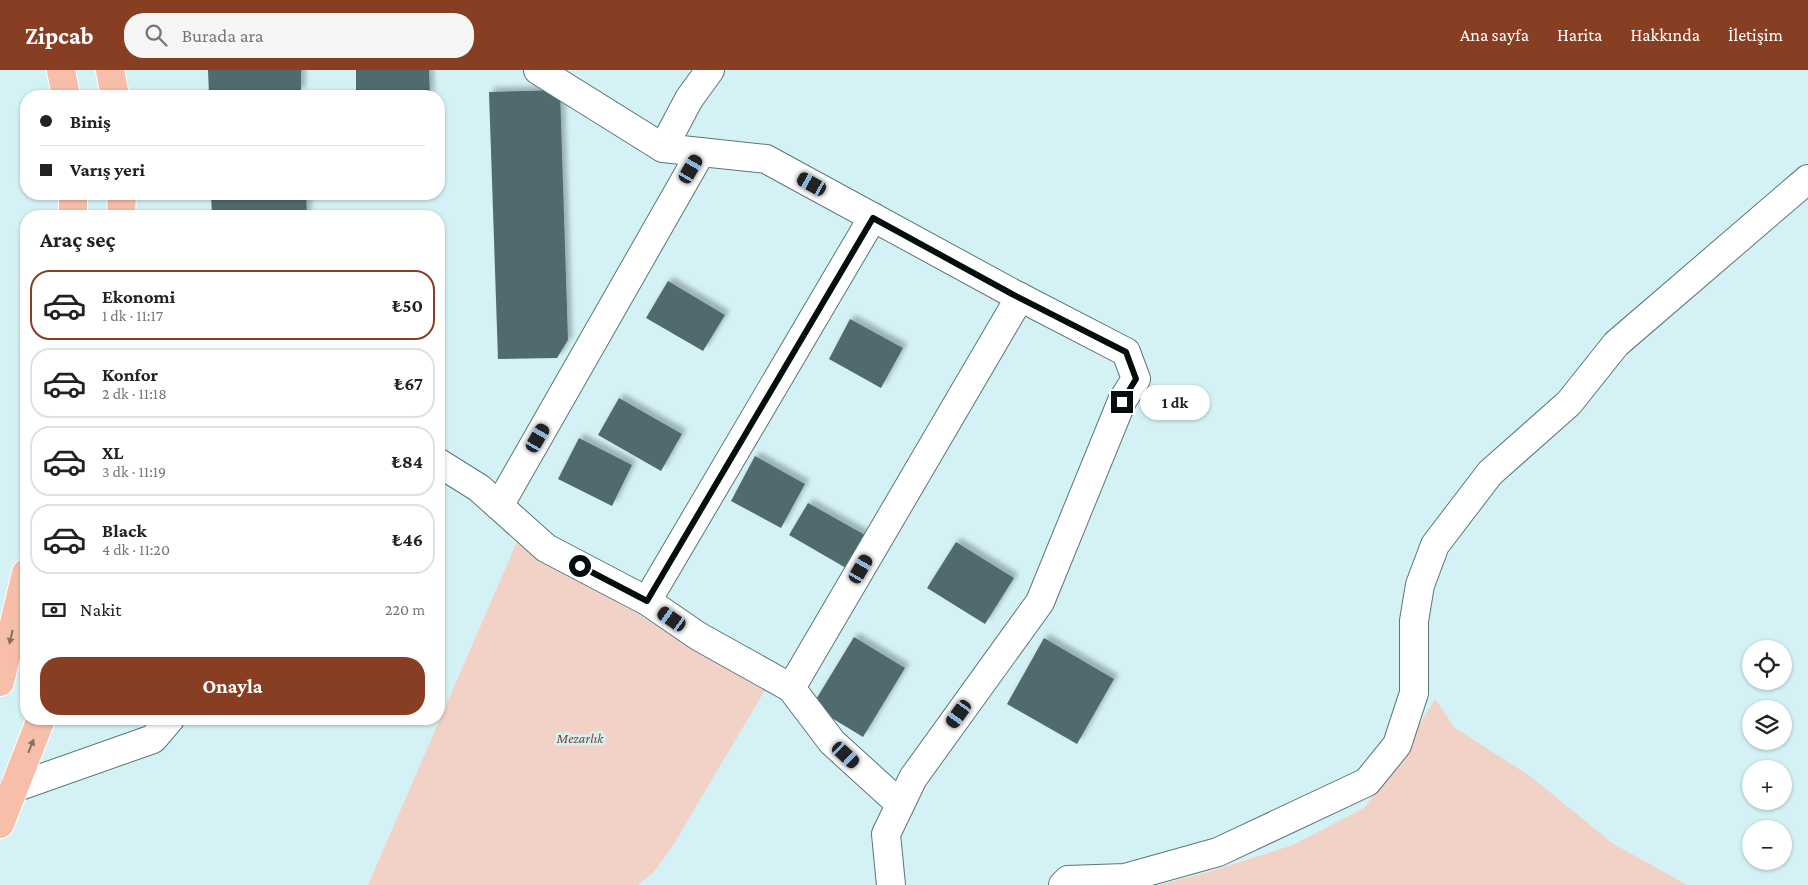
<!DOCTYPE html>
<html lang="tr">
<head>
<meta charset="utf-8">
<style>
  :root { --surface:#fff; --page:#f6f6f6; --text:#222; --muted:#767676; --line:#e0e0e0; --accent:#873e22 }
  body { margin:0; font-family:"Crimson Pro",serif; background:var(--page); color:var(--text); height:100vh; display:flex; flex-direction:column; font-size:19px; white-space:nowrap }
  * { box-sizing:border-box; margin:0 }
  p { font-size:16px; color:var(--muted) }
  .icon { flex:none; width:28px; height:28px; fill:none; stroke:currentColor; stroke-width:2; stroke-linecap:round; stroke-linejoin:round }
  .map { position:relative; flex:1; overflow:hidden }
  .drawer { position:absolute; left:20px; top:140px; width:425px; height:515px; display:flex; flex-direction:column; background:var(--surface); border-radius:20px; box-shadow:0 1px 4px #0004 }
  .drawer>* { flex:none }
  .top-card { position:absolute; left:20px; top:20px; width:425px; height:110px; border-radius:20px; box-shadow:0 1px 4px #0004; display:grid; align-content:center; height:110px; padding:0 20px; background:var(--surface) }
  .fabs { position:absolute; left:1742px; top:570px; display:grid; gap:10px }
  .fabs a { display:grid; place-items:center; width:50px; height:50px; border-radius:50%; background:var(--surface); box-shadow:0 1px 4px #0004; font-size:25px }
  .end { position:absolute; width:22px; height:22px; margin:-11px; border:6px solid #050e0f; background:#fff; box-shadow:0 0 0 2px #fff }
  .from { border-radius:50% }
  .bubble { position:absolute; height:35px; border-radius:18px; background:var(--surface); box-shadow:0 1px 4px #0004; font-size:16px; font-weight:700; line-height:35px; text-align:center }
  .car { position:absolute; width:15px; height:30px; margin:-15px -8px; border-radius:6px; box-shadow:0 0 4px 1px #0007; background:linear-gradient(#222 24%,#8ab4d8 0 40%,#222 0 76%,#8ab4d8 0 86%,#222 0) }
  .top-card b { display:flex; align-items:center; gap:18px; height:48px; font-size:19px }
  .top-card b+b { border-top:1px solid var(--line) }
  .top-card i { width:12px; height:12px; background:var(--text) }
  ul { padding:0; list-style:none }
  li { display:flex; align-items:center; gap:15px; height:70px; margin:0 10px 8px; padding:0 10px; border:2px solid var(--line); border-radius:20px }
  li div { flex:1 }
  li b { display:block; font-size:19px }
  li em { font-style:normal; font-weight:700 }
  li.on { border-color:var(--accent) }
  li>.icon { width:45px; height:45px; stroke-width:1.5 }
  h2 { padding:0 20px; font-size:22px; line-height:60px }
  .pay { display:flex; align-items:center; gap:12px; height:55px; padding:0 20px; font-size:19px }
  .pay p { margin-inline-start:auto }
  .action { display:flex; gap:10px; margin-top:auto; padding:10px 20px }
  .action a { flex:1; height:58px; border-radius:20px; background:var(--accent); color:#fff; font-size:20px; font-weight:700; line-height:58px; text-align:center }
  header { display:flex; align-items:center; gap:30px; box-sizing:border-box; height:70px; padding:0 25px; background:var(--accent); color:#fff }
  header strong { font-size:24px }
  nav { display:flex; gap:28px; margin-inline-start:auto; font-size:18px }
  .search { width:350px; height:45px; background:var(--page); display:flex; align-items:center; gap:12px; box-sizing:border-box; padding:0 18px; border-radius:20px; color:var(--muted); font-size:19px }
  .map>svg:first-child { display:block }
  .green { fill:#f2d1c6 }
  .building { fill:#516b6e; filter:url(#shadow) }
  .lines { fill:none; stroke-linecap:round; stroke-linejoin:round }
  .minor-casing { stroke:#5b7678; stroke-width:30 }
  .major-casing { stroke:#fff; stroke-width:30 }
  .minor { stroke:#fff; stroke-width:28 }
  .major { stroke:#f7bea9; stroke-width:28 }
  .oneway { fill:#8a6f64 }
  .route { stroke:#050e0f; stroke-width:6 }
  .labels { text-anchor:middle; stroke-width:5; stroke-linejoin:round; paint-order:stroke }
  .park-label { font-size:14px; font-style:italic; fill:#81452e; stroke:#d4f2f5 }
</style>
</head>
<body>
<header>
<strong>Zipcab</strong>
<div class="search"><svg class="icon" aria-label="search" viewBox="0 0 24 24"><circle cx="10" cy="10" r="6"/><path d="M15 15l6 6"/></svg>Burada ara</div>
<nav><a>Ana sayfa</a><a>Harita</a><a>Hakkında</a><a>İletişim</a></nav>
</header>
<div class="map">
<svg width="1808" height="815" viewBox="0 0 1808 815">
  <defs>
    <filter id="shadow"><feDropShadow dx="4.5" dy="-4.5" stdDeviation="2.5" flood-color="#0004"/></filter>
  </defs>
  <rect width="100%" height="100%" fill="#d4f2f5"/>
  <!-- green -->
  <g class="green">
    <path d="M517,472L765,620L672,777L653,803L638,815H368Z"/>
    <path d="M1435,629L1455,658L1530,706L1612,773L1687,815H1159L1212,801L1293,775L1364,738L1390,703Z"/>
  </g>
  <!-- building -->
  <g class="building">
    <path d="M208,0H301V22L209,24Z"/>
    <path d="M356,0H429L430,26H356Z"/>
    <path d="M560,20L568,270L557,288L498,289L489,22Z"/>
    <path d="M211,124H306L307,146H212Z"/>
    <path d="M668,211L725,245L703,281L646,248Z"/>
    <path d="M850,249L903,278L881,318L829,289Z"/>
    <path d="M619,328L682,364L661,401L598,365Z"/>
    <path d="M579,368L632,395L612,436L558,409Z"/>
    <path d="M755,386L805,414L781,458L731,431Z"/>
    <path d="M808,433L865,465L846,498L789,465Z"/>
    <path d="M956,472L1014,508L985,554L927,518Z"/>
    <path d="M854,567L905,598L863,667L812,636Z"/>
    <path d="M1044,568L1114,609L1077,674L1007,634Z"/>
  </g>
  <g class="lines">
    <defs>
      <g id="minor">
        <path d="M538,0L663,78L766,89L1012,223L1126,282L1136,309L1122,331L1040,532L913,708L886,764L891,815"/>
        <path d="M663,78L689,29L710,0"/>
        <path d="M439,393L479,418L546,478L647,531L698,566L791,618L832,672L900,734"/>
        <path d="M499,436L701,82"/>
        <path d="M647,531L873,147"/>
        <path d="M791,618L1020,227"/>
        <path d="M14,718L153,669L170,649"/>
        <path d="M1063,815L1068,810L1125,808L1218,782L1367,712L1397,675L1414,623V551L1420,515L1435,475L1490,403L1569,333L1616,274L1808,109"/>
      </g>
      <g id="major">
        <path d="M61,0L66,26"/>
        <path d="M110,0L115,26"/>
        <path d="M73,146V124"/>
        <path d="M121,146L122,124"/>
        <path d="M0,612L26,503"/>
        <path d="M0,754L41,649"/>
      </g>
    </defs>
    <!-- minor casing -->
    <use href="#minor" class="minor-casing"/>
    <!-- major casing -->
    <use href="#major" class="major-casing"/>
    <!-- minor -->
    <use href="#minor" class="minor"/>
    <!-- major -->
    <use href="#major" class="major"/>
  </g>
  <!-- one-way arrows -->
  <defs><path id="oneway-solid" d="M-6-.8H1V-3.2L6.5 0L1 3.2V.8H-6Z" transform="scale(1.25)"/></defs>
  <g class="oneway">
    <use href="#oneway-solid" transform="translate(11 567) rotate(103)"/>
    <use href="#oneway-solid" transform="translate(31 676) rotate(-68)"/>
  </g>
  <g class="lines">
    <!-- route -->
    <path class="route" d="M580,496L647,531L873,148L1012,224L1126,282L1136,309L1122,332"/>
  </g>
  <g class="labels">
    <!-- park labels -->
    <g class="park-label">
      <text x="580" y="673">Mezarlık</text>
    </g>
  </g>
</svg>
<div class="fabs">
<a><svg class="icon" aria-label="locate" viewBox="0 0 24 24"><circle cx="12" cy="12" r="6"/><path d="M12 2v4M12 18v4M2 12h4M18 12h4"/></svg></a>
<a><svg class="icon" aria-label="layers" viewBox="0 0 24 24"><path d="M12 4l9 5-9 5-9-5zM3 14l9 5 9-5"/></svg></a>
<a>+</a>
<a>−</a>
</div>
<i class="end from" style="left:580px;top:496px"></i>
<i class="end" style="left:1122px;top:332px"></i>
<div class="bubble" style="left:1140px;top:315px;width:70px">1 dk</div>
<i class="car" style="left:691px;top:99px;rotate:30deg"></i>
<i class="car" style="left:812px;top:114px;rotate:299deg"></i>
<i class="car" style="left:538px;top:368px;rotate:30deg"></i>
<i class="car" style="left:861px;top:499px;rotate:30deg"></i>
<i class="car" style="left:672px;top:549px;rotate:305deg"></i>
<i class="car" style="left:959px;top:644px;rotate:216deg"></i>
<i class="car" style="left:846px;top:685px;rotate:133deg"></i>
<div class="top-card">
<b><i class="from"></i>Biniş</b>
<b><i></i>Varış yeri</b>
</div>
<section class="drawer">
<h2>Araç seç</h2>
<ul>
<li class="on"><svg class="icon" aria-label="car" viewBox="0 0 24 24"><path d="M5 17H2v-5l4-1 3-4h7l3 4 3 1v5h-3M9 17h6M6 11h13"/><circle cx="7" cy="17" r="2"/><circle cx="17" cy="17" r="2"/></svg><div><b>Ekonomi</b><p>1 dk · 11:17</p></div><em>₺50</em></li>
<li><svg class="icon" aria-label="car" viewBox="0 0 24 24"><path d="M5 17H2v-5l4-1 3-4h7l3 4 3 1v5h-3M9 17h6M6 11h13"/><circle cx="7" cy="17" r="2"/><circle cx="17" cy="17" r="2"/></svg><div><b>Konfor</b><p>2 dk · 11:18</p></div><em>₺67</em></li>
<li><svg class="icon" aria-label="car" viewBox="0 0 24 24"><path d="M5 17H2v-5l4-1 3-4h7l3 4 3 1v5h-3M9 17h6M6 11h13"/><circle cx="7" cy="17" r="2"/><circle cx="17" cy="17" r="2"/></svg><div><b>XL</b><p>3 dk · 11:19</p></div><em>₺84</em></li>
<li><svg class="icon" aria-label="car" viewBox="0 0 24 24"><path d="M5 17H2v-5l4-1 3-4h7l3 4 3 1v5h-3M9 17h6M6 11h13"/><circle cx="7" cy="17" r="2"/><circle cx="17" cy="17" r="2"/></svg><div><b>Black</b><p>4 dk · 11:20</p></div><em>₺46</em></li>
</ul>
<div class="pay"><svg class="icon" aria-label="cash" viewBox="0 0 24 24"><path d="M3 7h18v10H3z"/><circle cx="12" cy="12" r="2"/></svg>Nakit<p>220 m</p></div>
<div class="action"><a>Onayla</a></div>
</section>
</div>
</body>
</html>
